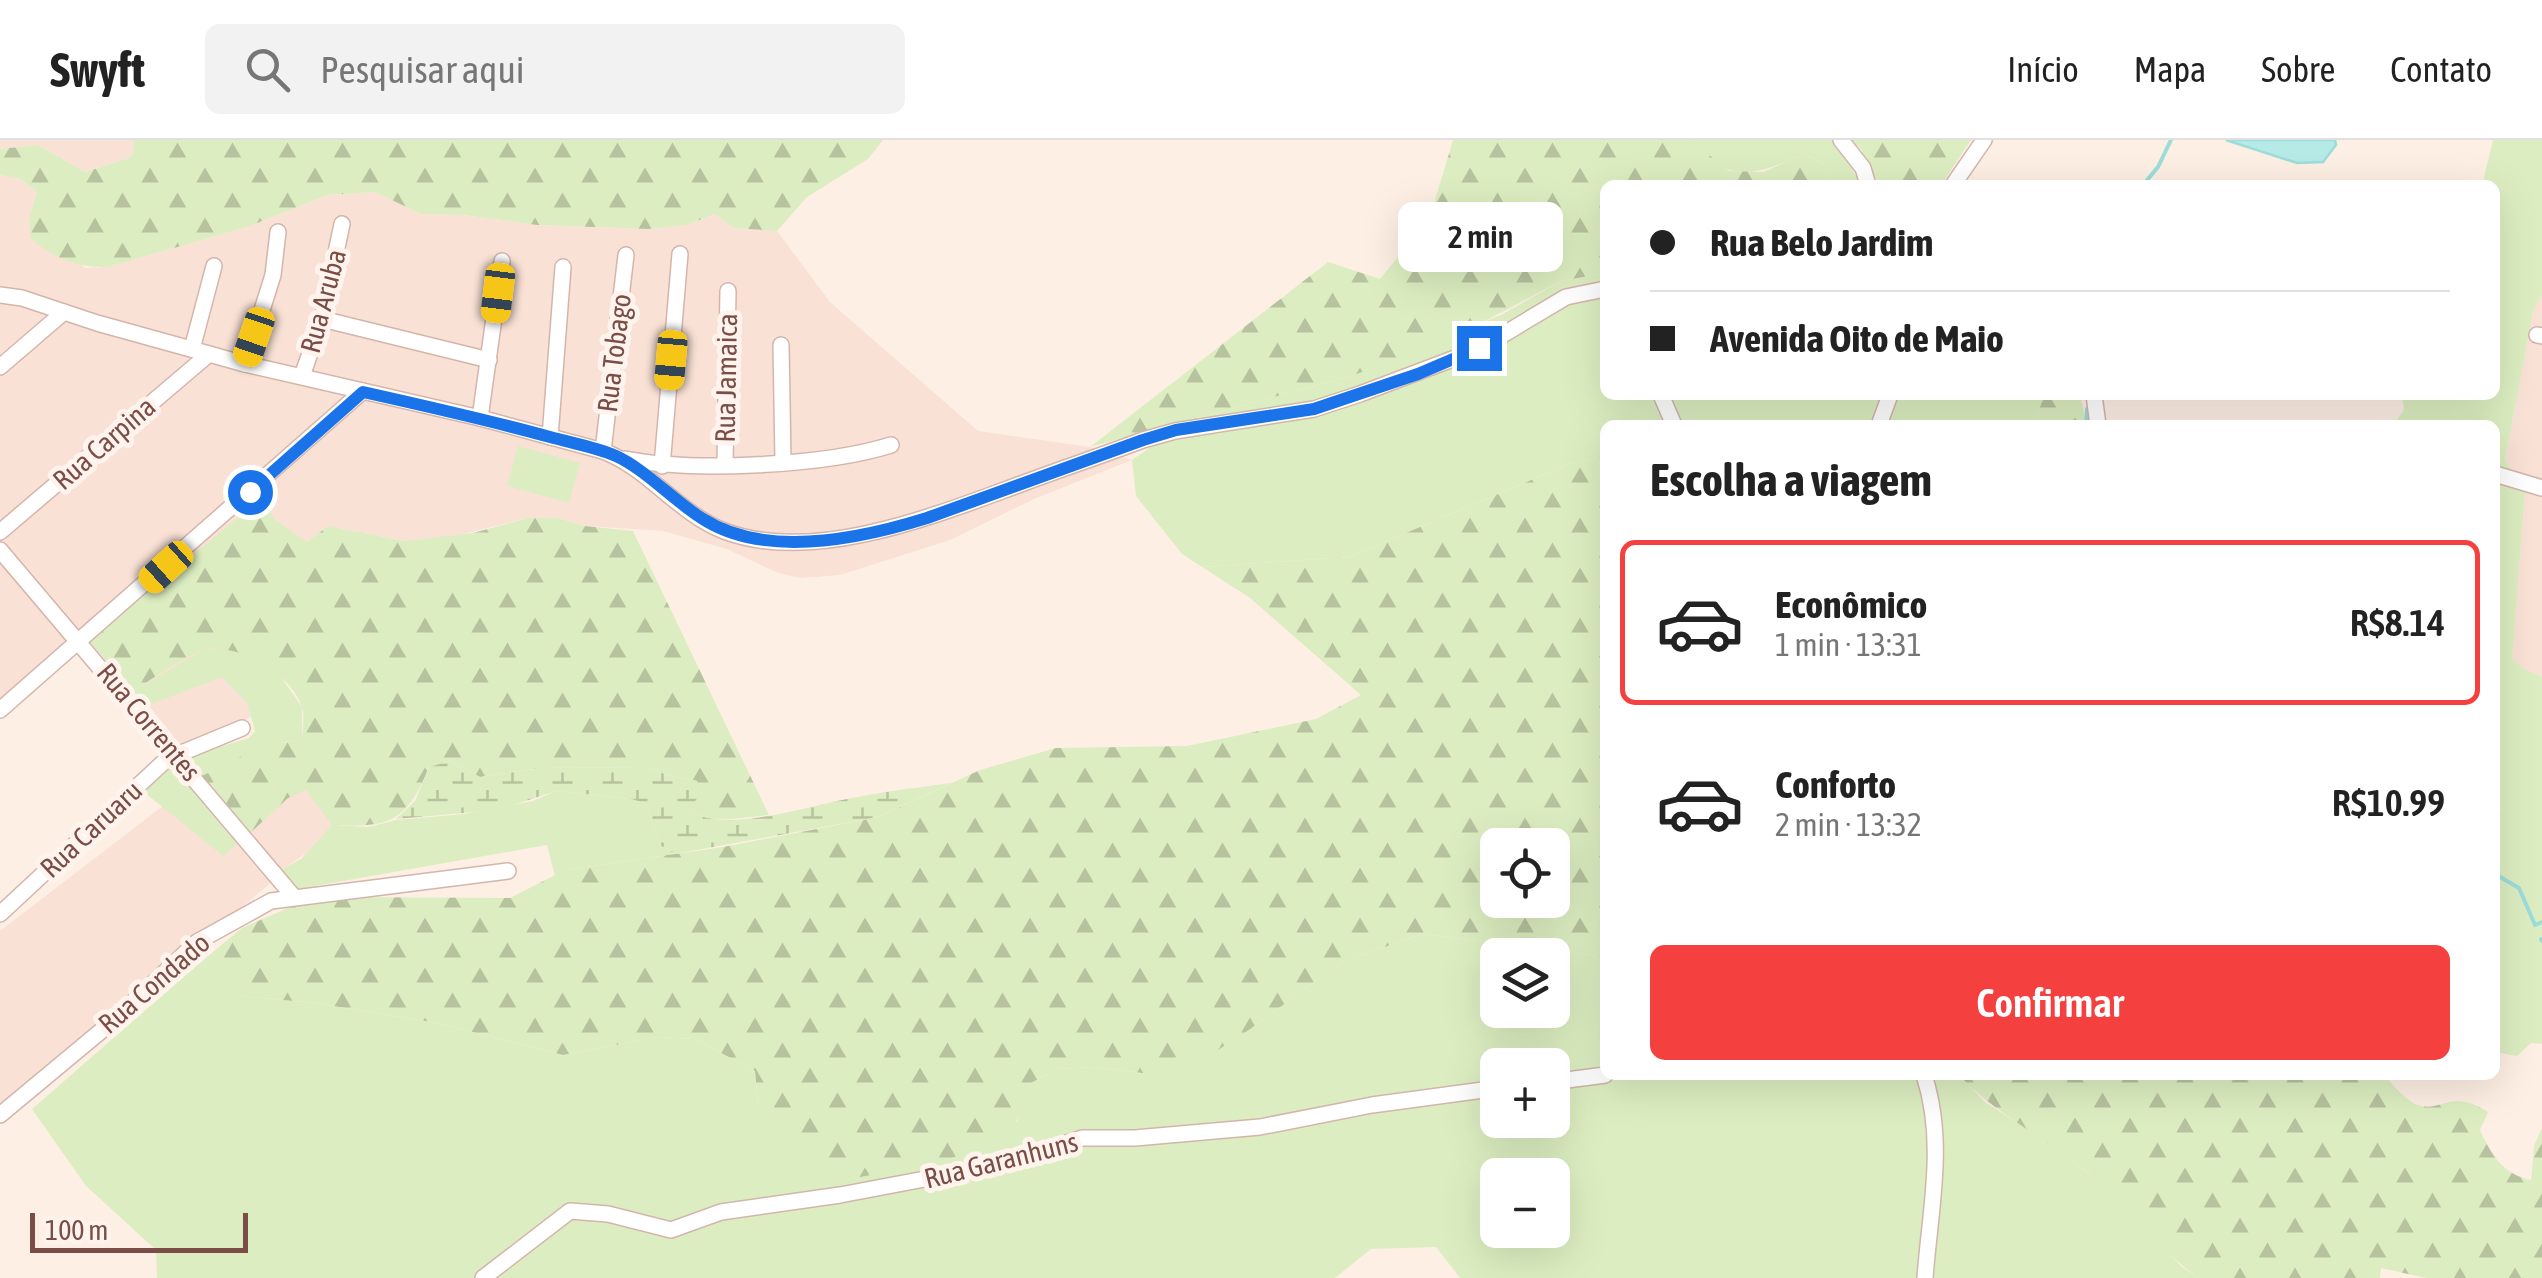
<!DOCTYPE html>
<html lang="pt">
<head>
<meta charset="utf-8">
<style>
  :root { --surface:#fff; --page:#f2f2f2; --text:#222; --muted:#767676; --line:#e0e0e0; --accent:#f4403e }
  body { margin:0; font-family:"Asap Condensed",sans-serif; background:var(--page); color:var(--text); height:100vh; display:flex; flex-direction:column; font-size:38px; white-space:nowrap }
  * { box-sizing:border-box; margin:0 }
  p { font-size:32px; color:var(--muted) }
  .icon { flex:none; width:55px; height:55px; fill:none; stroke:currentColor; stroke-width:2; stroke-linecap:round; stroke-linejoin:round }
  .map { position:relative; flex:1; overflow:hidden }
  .panel { position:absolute; left:1600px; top:280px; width:900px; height:660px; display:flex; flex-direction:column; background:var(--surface); border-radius:15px; box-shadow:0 10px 40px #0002 }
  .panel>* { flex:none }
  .hud { position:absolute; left:1600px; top:40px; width:900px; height:220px; border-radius:15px; box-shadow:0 10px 40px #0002; display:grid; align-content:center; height:220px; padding:0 50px; background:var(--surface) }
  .tools { position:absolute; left:1480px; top:688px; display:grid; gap:20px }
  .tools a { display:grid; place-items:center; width:90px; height:90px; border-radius:15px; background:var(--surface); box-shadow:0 10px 40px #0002; font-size:50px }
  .scale { position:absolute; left:30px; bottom:25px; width:218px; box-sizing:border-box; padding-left:10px; border:5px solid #7a4e47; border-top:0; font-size:28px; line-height:35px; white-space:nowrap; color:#7a4e47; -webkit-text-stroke:8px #fff4ed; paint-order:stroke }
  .end { position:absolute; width:45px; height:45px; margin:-22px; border:12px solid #1a73e8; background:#fff; box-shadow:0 0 0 5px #fff }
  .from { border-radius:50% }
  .bubble { position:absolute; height:70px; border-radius:15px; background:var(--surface); box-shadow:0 10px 40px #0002; font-size:32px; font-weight:600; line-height:70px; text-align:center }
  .car { position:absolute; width:30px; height:60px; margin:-30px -15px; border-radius:12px; box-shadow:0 0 8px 2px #0007; background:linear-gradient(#f5c518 24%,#345 0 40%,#f5c518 0 76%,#345 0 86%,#f5c518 0) }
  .hud b { display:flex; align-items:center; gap:35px; height:95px; font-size:38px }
  .hud b+b { border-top:2px solid var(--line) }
  .hud i { width:25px; height:25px; background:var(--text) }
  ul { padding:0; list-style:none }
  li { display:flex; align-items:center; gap:30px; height:165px; margin:0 20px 15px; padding:0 30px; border:5px solid transparent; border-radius:15px }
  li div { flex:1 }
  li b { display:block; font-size:38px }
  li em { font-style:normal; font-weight:600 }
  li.active { border-color:var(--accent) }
  li>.icon { width:90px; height:90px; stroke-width:1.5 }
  h2 { padding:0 50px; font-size:45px; line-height:120px }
  .cta { display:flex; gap:20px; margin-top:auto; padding:20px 50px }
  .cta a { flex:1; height:115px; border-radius:15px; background:var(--accent); color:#fff; font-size:40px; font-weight:600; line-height:115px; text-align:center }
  header { display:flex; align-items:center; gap:60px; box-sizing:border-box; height:140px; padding:0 50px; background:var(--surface); border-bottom:2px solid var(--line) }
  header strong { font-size:48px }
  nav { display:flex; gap:55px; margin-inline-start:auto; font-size:35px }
  .search { width:700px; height:90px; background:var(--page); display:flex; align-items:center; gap:25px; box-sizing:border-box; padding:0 35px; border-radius:15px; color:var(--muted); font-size:38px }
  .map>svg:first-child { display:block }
  .residential { fill:#f9e1d5 }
  .grass { fill:#dceec1; fill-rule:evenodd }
  .forest { fill:url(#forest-firs); fill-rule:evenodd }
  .wetland { fill:url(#wetland-marsh) }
  .water { fill:#b6eae7; stroke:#9cddda; stroke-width:2.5 }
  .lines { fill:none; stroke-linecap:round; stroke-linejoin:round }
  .stream { stroke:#9cddda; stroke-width:4 }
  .minor-casing { stroke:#d4b5ac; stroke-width:18 }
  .minor { stroke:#fff; stroke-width:15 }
  .route { stroke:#1a73e8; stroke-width:12 }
  .labels { text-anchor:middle; stroke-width:10; stroke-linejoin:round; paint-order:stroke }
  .street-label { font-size:28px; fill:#7a4e47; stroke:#fff4ed }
</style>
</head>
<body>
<header>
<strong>Swyft</strong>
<div class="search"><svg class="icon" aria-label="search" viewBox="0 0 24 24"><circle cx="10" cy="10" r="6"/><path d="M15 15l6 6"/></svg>Pesquisar aqui</div>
<nav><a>Início</a><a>Mapa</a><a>Sobre</a><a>Contato</a></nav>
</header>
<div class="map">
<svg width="2542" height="1138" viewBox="0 0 2542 1138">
  <defs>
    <pattern id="forest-firs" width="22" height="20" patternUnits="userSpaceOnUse" patternTransform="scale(2.5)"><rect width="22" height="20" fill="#dceec1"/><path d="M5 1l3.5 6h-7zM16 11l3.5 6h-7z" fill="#b7c39f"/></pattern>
    <pattern id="wetland-marsh" width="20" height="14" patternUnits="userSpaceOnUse" patternTransform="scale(2.5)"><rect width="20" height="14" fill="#dceec1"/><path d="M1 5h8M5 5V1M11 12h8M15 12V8" fill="none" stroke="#b7c39f"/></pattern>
  </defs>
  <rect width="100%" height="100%" fill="#feefe4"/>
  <!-- residential -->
  <g class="residential">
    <path d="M0,0H134L132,17L85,32L38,5L0,9Z"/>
    <path d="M0,35L21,39L37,52L29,78L85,128L108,127L247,87L328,55L375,52L421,74L463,75L537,85L648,89L686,85L715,74L733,88L777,91L830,162L978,291L1090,307L1132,320L1034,359L950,400L840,435L800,438L778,433L727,409L663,391L586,386L558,378H528L439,400L405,401L328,386L307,402L290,393L256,573L191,619L95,498L78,502L0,412Z"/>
    <path d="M2542,155V536L2524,529L2512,519L2525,352L2505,321L2533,172Z"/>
    <path d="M0,418L67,499L0,559Z"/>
    <path d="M267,590L342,688L279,732L202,638Z"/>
    <path d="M194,642L274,740L0,971V791Z"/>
  </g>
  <!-- grass -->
  <g class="grass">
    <path d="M1691,0H1832L1842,9L1860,45H1835L1824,25L1805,13C1761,34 1725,46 1691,0Z"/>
    <path d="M2493,0H2542V155L2533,172L2505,320L2525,352L2512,519L2524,529L2542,536V904L2531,903L2517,916L2495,912V681L2501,670L2495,647V285H2393L2404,270L2402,255H2495V45H2482Z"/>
    <path d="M1605,133V255H2044L2034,285H1605V316L1569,324L1349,417L1202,427L1182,414L1136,356L1132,320L1189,280L1351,236L1503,174L1561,141Z"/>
    <path d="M518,306L580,323L569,363L507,346Z"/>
    <path d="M229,509L258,520L279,534L302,567V599L262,606L249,694L223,716L140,649L170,622L249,598L255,591L247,563L222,537L146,566L133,551L203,510Z"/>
    <path d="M556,651L632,659L646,664L660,705L675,714L565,730L555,736L547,705L298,749L281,730L301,719L332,685L369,687L396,680L464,674L533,661Z"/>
    <path d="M1422,794L1605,817V935H1959L1986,963L2050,1003L2088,1033L2122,1063L2181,1126L2198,1138H1460L1436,1107L1371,1109L1335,1138H157L156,1110L86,1046L32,969L202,821L241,856L315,863L437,883L563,915L657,897L695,899L755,931L758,964L1017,982L1031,943L1057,929L1094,927L1142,933L1246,892L1342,822ZM1498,815H1552V870H1498ZM1498,925H1552V980H1498ZM1498,1035H1552V1090H1498Z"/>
  </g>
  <!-- forest -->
  <g class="forest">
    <path d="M134,0H883L868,19L807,57L777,91L733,88L715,74L686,85L648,89L537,85L463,75L421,74L375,52L328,55L247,87L108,127C77,128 56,119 31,99L29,78L37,52L21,39L0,35V9L38,5L85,32L132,17Z"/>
    <path d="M1453,0H1691L1729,31L1764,32L1805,13L1824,25L1835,45H1605V133L1561,141L1443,203L1351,236L1090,307L1328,122L1380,139L1430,77Z"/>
    <path d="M1851,0H1971L1941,45H1879L1861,9Z"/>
    <path d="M2044,255H2080L2087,285H2034Z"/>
    <path d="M1605,316V817L1422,794L1342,822L1246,892L1185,931L1142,933L1094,927L1057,929L1031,943C1026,957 1022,975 1013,986C981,1021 890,1031 844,1040L787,1003L758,964L755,931L695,899L657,897L563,915L437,883L315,863L240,856L202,821L242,788L297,764L340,757L510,758L565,730L723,707L878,677L980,630L1056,608L1187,606L1316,579L1361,555L1250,458L1202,427L1349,417L1569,324ZM1498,705H1552V760H1498Z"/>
    <path d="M264,356L274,379L307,402L328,386L405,401L473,393L528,378H558L585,386L633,391L769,675C744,677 709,686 689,669L697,641L667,635L647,627L540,628L480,637L450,621L429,627C407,682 390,688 332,685L306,650L288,658L249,694L202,636L262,606L302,599C302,590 305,577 302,568C294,535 234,499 201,511C178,520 154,538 133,551L89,501Z"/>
    <path d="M1959,935H2384C2393,945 2404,958 2415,964C2441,975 2449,947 2488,972L2480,990C2492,1016 2503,1034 2531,1040L2534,1006L2542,988V1138H2426L2381,1128L2380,1138H2198C2157,1108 2126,1065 2087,1032C2046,998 1995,974 1959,935Z"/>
  </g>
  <!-- wetland -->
  <path class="wetland" d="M450,621L480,637L540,628L647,627L667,635L697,641L702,652L689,669C717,695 806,667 842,660C878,652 915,648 951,643L878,677L675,714L660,705L646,664L632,659L556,651L498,670L396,679L415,661L429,627Z"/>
  <!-- water -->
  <path class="water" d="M2226,0H2335L2336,5L2323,22L2297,23Z"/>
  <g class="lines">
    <!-- stream -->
    <g class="stream">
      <path d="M2143,45L2158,27L2171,0"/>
      <path d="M2086,285L2087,269"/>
      <path d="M2495,734L2519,748L2535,785L2542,782"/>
      <path d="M2541,799L2542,801"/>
    </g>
    <defs>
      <g id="minor">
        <path d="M1841,0L1863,28L1868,45"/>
        <path d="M1953,45L1984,0"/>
        <path d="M0,155L22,158L97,183L245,224L480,278L603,311C648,328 678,373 724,391C814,425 936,375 1021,344C1061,329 1103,315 1143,300L1175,291L1314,269L1360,254L1479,209L1566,157L1605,149"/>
        <path d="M322,179L489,220"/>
        <path d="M2537,195L2542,196"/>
        <path d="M781,205L783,321"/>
        <path d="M192,209L214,126"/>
        <path d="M245,224L273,135L278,92"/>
        <path d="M0,227L64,172"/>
        <path d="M302,236L322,179L342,84"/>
        <path d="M1661,255L1674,285"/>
        <path d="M2094,255L2098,285"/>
        <path d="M480,278L502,121"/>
        <path d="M1879,285L1890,255"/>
        <path d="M550,297L563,127"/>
        <path d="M603,311L626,115"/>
        <path d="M625,319C694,332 824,326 891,305"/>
        <path d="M725,324L728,151"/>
        <path d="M662,326L680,114"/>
        <path d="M2495,334L2542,348"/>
        <path d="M0,392L209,214"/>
        <path d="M0,410L294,757"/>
        <path d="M0,570L363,251"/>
        <path d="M0,774L167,619L242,588"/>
        <path d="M1924,935C1946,1002 1930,1069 1925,1138"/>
        <path d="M1552,942L1605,935"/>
        <path d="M0,975L113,881L197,802L271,761L508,731"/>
        <path d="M483,1138L570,1071L608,1074L671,1090L721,1072L840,1055L1004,1024L1082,998H1135L1260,987L1372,965L1498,948"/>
      </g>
    </defs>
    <!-- minor casing -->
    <use href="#minor" class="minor-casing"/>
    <!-- minor -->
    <use href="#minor" class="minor"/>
  </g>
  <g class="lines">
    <!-- route -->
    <path class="route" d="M250,352L363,252C426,266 488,280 550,297C572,303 595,307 616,316C645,329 675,362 703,379C766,419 860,399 927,378L1143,300L1176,290L1314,269L1418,234L1479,208"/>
  </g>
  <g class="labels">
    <!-- street labels -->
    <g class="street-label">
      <text transform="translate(323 161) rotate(-75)" y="10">Rua Aruba</text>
      <text transform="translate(614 213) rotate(-83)" y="10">Rua Tobago</text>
      <text transform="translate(726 238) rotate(-89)" y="10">Rua Jamaica</text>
      <text transform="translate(104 303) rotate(-41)" y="10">Rua Carpina</text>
      <text transform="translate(149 582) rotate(50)" y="10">Rua Correntes</text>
      <text transform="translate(91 689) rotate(-43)" y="10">Rua Caruaru</text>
      <text transform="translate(154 843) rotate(-41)" y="10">Rua Condado</text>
      <text transform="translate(1001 1020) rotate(-14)" y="10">Rua Garanhuns</text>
    </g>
  </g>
</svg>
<div class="tools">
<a><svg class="icon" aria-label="locate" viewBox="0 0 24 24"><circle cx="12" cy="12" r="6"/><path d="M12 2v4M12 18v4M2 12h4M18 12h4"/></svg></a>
<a><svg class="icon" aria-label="layers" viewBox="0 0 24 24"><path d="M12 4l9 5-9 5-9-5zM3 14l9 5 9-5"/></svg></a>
<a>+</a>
<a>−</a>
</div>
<div class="scale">100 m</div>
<i class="end from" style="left:250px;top:352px"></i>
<i class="end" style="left:1479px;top:208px"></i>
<div class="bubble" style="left:1398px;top:62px;width:165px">2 min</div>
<i class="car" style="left:498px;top:153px;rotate:187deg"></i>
<i class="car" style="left:254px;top:197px;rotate:199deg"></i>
<i class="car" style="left:671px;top:220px;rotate:185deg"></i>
<i class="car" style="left:166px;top:427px;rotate:228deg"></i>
<div class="hud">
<b><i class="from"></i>Rua Belo Jardim</b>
<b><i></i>Avenida Oito de Maio</b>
</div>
<section class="panel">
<h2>Escolha a viagem</h2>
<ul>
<li class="active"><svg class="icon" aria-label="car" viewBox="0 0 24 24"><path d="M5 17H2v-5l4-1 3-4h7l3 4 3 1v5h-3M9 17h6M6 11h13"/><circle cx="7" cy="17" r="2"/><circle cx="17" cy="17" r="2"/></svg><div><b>Econômico</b><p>1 min · 13:31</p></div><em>R$8.14</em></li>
<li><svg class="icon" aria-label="car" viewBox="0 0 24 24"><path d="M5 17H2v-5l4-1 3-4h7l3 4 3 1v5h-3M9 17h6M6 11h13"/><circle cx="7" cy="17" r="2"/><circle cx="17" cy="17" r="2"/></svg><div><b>Conforto</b><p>2 min · 13:32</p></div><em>R$10.99</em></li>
</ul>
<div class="cta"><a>Confirmar</a></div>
</section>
</div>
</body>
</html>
